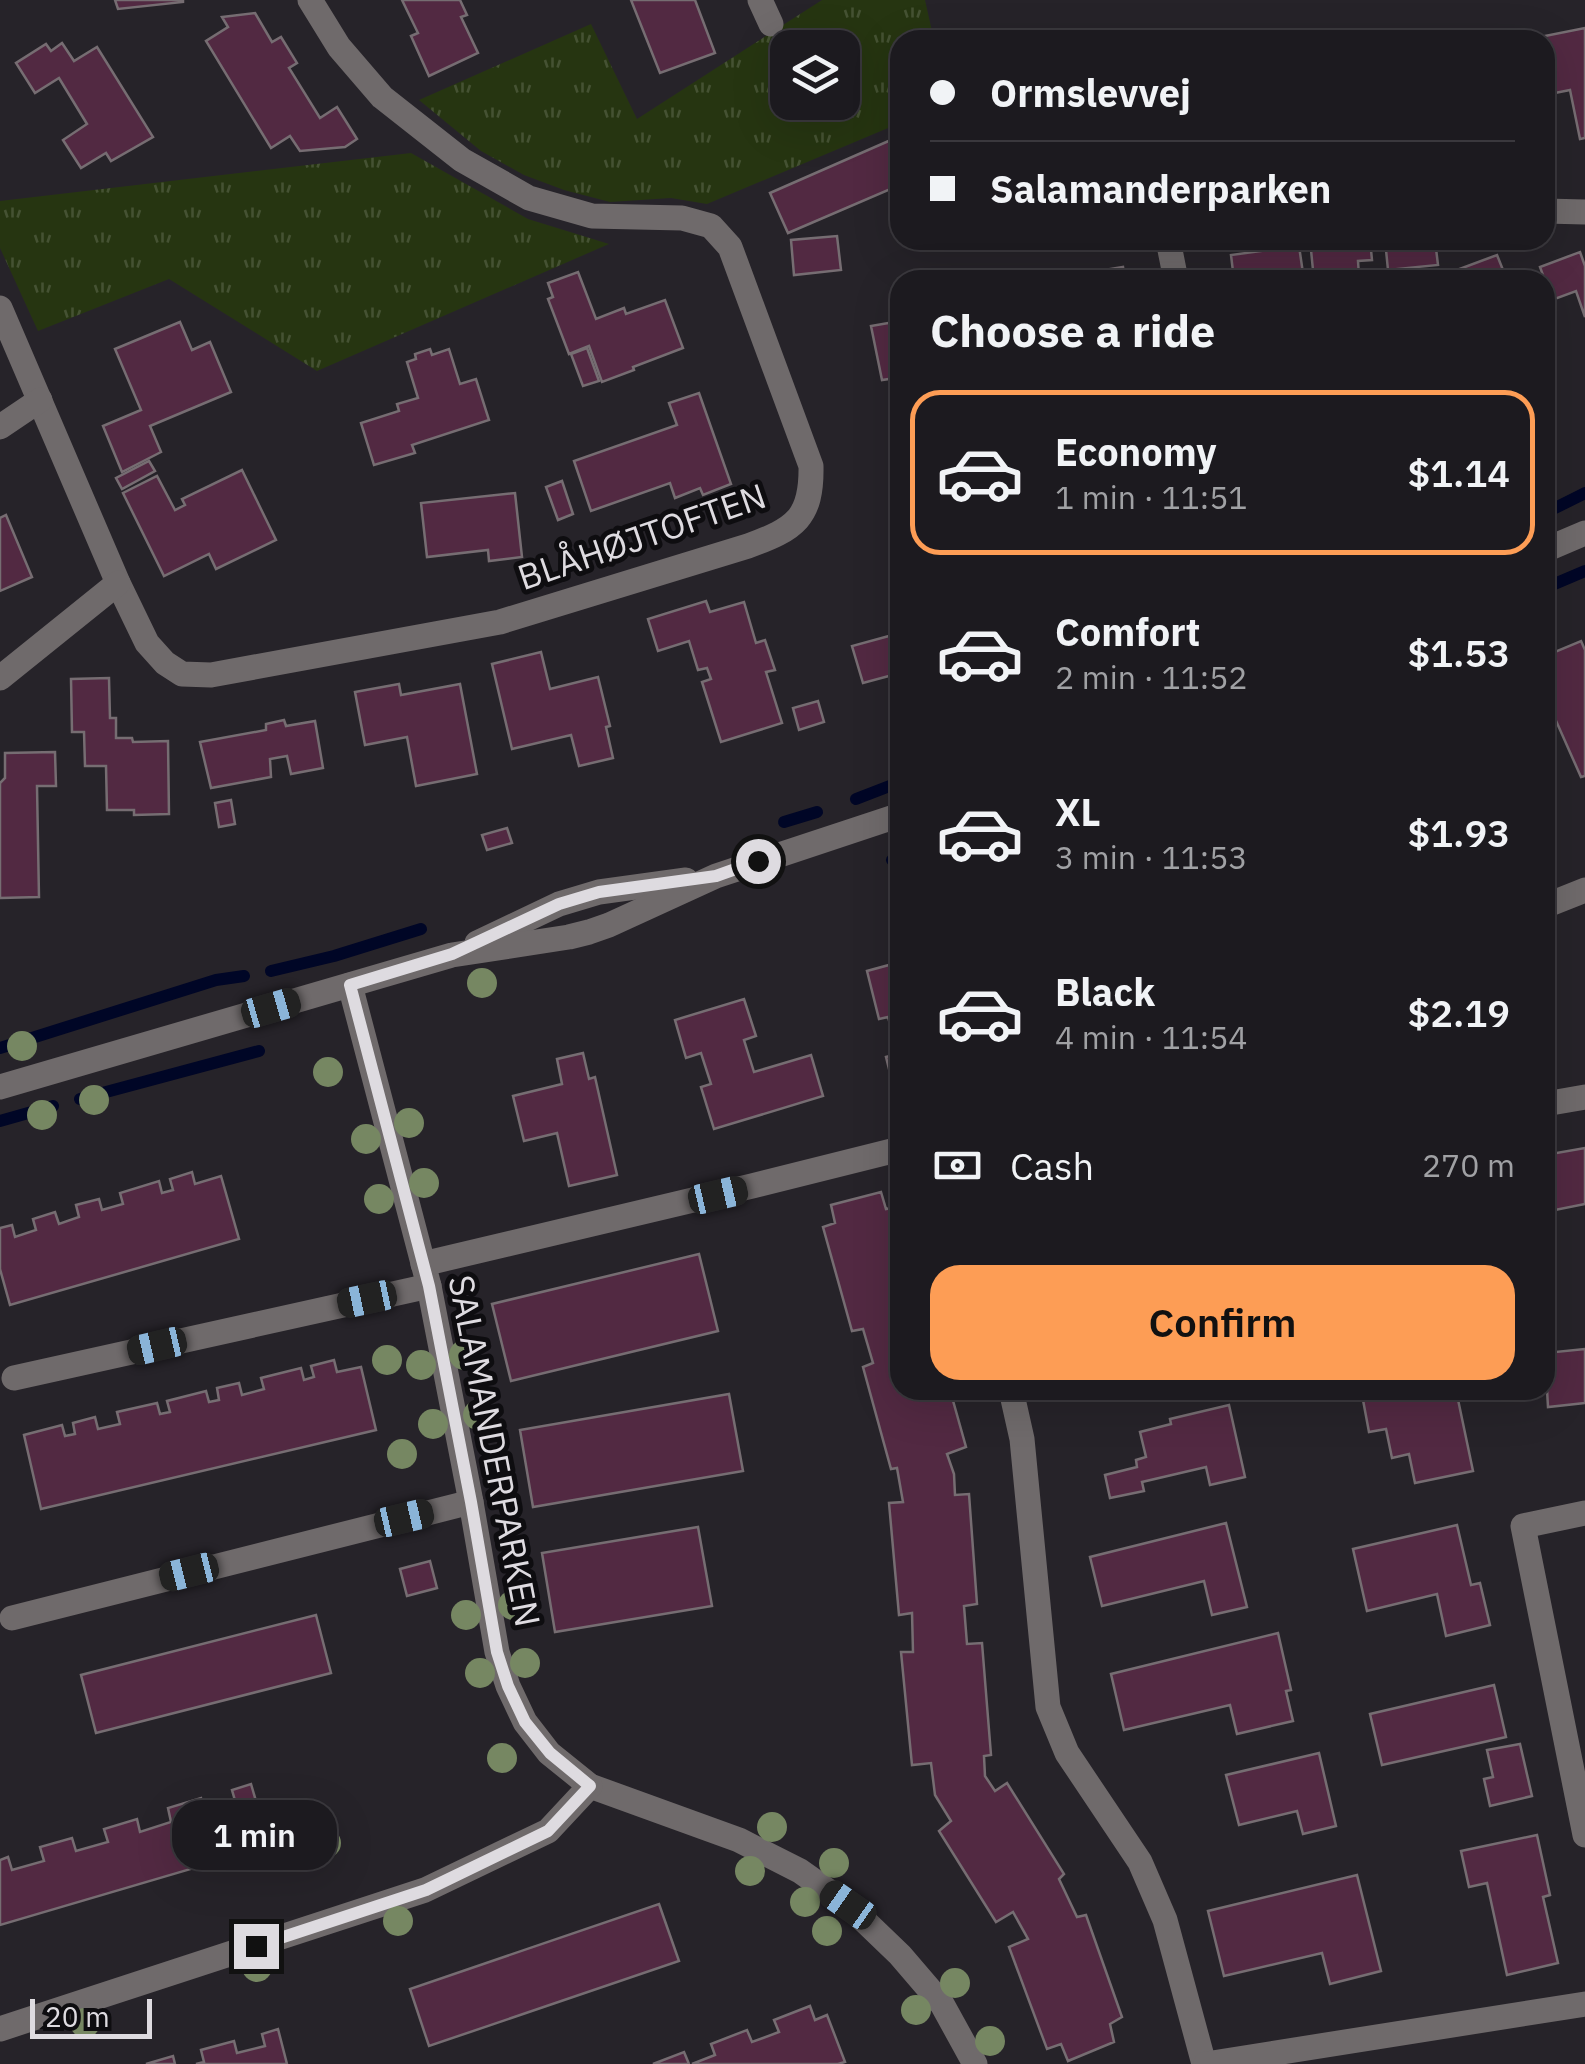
<!DOCTYPE html>
<html lang="en">
<head>
<meta charset="utf-8">
<style>
  :root { --surface:#1c1a1f; --page:#29272c; --text:#f1f3f6; --muted:#a0a1a4; --line:#3a383d; --accent:#fd9d55 }
  body { margin:0; font-family:"IBM Plex Sans",sans-serif; background:var(--page); color:var(--text); height:100vh; display:flex; flex-direction:column; font-size:38px; white-space:nowrap }
  * { box-sizing:border-box; margin:0 }
  p { font-size:32px; color:var(--muted) }
  .icon { flex:none; width:55px; height:55px; fill:none; stroke:currentColor; stroke-width:2; stroke-linecap:round; stroke-linejoin:round }
  .map { position:relative; flex:1; overflow:hidden }
  .sheet { position:absolute; left:890px; top:270px; width:665px; height:1130px; display:flex; flex-direction:column; background:var(--surface); border-radius:30px; box-shadow:0 10px 40px #0002,0 0 0 2px var(--line) }
  .sheet>* { flex:none }
  .guide { position:absolute; left:890px; top:30px; width:665px; height:220px; border-radius:30px; box-shadow:0 10px 40px #0002,0 0 0 2px var(--line); display:grid; align-content:center; height:220px; padding:0 40px; background:var(--surface) }
  .fabs { position:absolute; left:770px; top:30px; display:grid; gap:20px }
  .fabs a { display:grid; place-items:center; width:90px; height:90px; border-radius:20px; background:var(--surface); box-shadow:0 10px 40px #0002,0 0 0 2px var(--line); font-size:50px }
  .scale { position:absolute; left:30px; bottom:25px; width:122px; box-sizing:border-box; padding-left:10px; border:5px solid #dedbe0; border-top:0; font-size:28px; line-height:35px; white-space:nowrap; color:#dedbe0; -webkit-text-stroke:8px #0e0d10; paint-order:stroke }
  .end { position:absolute; width:45px; height:45px; margin:-22px; border:12px solid #dedbe0; background:#111; box-shadow:0 0 0 5px #111 }
  .from { border-radius:50% }
  .bubble { position:absolute; height:70px; border-radius:30px; background:var(--surface); box-shadow:0 10px 40px #0002,0 0 0 2px var(--line); font-size:32px; font-weight:600; line-height:70px; text-align:center }
  .car { position:absolute; width:30px; height:60px; margin:-30px -15px; border-radius:12px; box-shadow:0 0 8px 2px #0007; background:linear-gradient(#222 24%,#8ab4d8 0 40%,#222 0 76%,#8ab4d8 0 86%,#222 0) }
  .guide b { display:flex; align-items:center; gap:35px; height:95px; font-size:38px }
  .guide b+b { border-top:2px solid var(--line) }
  .guide i { width:25px; height:25px; background:var(--text) }
  ul { padding:0; list-style:none }
  li { display:flex; align-items:center; gap:30px; height:165px; margin:0 20px 15px; padding:0 20px; border:5px solid transparent; border-radius:30px }
  li div { flex:1 }
  li b { display:block; font-size:38px }
  li em { font-style:normal; font-weight:600 }
  li.on { border-color:var(--accent) }
  li>.icon { width:90px; height:90px; stroke-width:1.5 }
  h2 { padding:0 40px; font-size:45px; line-height:120px }
  .pay { display:flex; align-items:center; gap:25px; height:110px; padding:0 40px; font-size:38px }
  .pay p { margin-inline-start:auto }
  .button { display:flex; gap:20px; margin-top:auto; padding:20px 40px }
  .button a { flex:1; height:115px; border-radius:30px; background:var(--accent); color:#111; font-size:40px; font-weight:600; line-height:115px; text-align:center }
  .map>svg:first-child { display:block }
  .park { fill:url(#park-tufts); fill-rule:evenodd }
  .lines { fill:none; stroke-linecap:round; stroke-linejoin:round }
  .stream { stroke:#000626; stroke-width:12 }
  .building { fill:#522942; stroke:#766d72; stroke-width:2.5 }
  .minor { stroke:#6f6a6b; stroke-width:25 }
  .tree { fill:#768762 }
  .route { stroke:#dedbe0; stroke-width:12 }
  .labels { text-anchor:middle; stroke-width:10; stroke-linejoin:round; paint-order:stroke }
  .street-label { font-size:35px; fill:#dedbe0; stroke:#0e0d10 }
</style>
</head>
<body>
<div class="map">
<svg width="1585" height="2064" viewBox="0 0 1585 2064">
  <defs>
    <pattern id="park-tufts" width="24" height="20" patternUnits="userSpaceOnUse" patternTransform="scale(2.5)"><rect width="24" height="20" fill="#263511"/><path d="M3 7l-1-3M5 7V3M7 7l1-3M15 17l-1-3M17 17v-4M19 17l1-3" fill="none" stroke="#455233"/></pattern>
  </defs>
  <rect width="100%" height="100%" fill="#262329"/>
  <!-- park -->
  <g class="park">
    <path d="M822,0H925L934,40H900V123L707,204L671,198L610,202L564,190L524,175L481,151L419,100L591,24L637,119ZM788,48H842V102H788Z"/>
    <path d="M411,153L528,219L609,244L317,371L169,279L38,331L0,248V201Z"/>
  </g>
  <g class="lines">
    <!-- stream -->
    <g class="stream">
      <path d="M1545,513L1585,493"/>
      <path d="M1545,588L1585,571"/>
      <path d="M856,799L900,782"/>
      <path d="M784,822L817,812"/>
      <path d="M892,860L900,857"/>
      <path d="M271,971L334,956L421,929"/>
      <path d="M0,1048L216,980L244,976"/>
      <path d="M80,1099L259,1051"/>
      <path d="M0,1121L53,1106"/>
    </g>
  </g>
  <!-- building -->
  <g class="building">
    <path d="M115,0H183V2L118,9Z"/>
    <path d="M402,0H460L467,15L461,17L478,53L429,76L411,36L418,33Z"/>
    <path d="M631,0H695L715,53L660,73Z"/>
    <path d="M255,13L272,42L281,37L297,63L289,68L320,118L337,107L357,139L345,147L300,151L290,136L271,148L206,41L228,27L222,17Z"/>
    <path d="M1585,28V138L1580,139L1570,90L1545,95V40H1525Z"/>
    <path d="M62,43L74,61L97,47L153,137L111,161L106,153L81,168L63,140L87,124L59,78L35,93L16,63L46,44L51,51Z"/>
    <path d="M900,136V185L788,233L770,193Z"/>
    <path d="M837,236L841,270L794,275L791,240Z"/>
    <path d="M1310,240H1370L1372,260L1358,261L1359,276L1314,280Z"/>
    <path d="M1385,240H1435L1438,265L1388,270Z"/>
    <path d="M1299,246L1304,280H1234L1231,255Z"/>
    <path d="M1580,252L1585,266V317L1576,291L1552,300L1540,267Z"/>
    <path d="M1497,255L1507,280H1430Z"/>
    <path d="M1123,267L1125,280H1044Z"/>
    <path d="M578,272L596,319L624,308L626,314L665,300L683,348L633,367L634,370L602,382L589,346L569,354L548,299L553,297L548,283Z"/>
    <path d="M900,321V385H897L896,378L882,380L871,326Z"/>
    <path d="M180,322L192,350L210,342L231,392L150,426L161,452L122,472L103,426L141,410L115,349Z"/>
    <path d="M587,348L599,381L583,386L571,354Z"/>
    <path d="M430,349L432,355L449,349L460,384L476,379L489,420L412,445L415,453L374,465L361,423L399,411L397,404L418,398L407,362L416,359L415,354Z"/>
    <path d="M699,393L731,484L703,495L700,488L675,498L670,483L591,511L574,461L677,425L669,403Z"/>
    <path d="M149,461L155,471L122,489L116,478Z"/>
    <path d="M900,464V498L892,466Z"/>
    <path d="M242,470L276,540L216,569L209,554L164,576L123,493L157,476L175,510L185,505L182,499Z"/>
    <path d="M562,481L573,514L558,520L546,487Z"/>
    <path d="M515,493L522,557L489,561L488,550L427,557L421,503Z"/>
    <path d="M6,515L32,577L0,591V518Z"/>
    <path d="M900,598V626L893,601Z"/>
    <path d="M706,601L710,612L744,602L756,643L765,640L775,670L766,672L782,723L721,742L702,682L711,679L707,668L698,670L689,641L658,651L648,619Z"/>
    <path d="M900,633V673L863,683L852,646Z"/>
    <path d="M1581,641L1585,650V776L1581,777L1545,696V656Z"/>
    <path d="M541,652L550,689L598,677L610,726L606,727L613,758L579,766L571,735L512,749L492,664Z"/>
    <path d="M109,678L110,718H116V738H132L133,742L168,741L169,814L134,815V810H107L106,766H85L84,732H72L71,679Z"/>
    <path d="M399,684L401,695L460,684L477,774L416,786L407,737L365,745L355,692Z"/>
    <path d="M818,701L824,722L799,730L793,708Z"/>
    <path d="M284,720L286,726L315,721L323,768L291,774L287,756L270,759L271,777L211,788L200,742L266,730V724Z"/>
    <path d="M55,752L56,786H37L39,897L0,898V783L5,778V753Z"/>
    <path d="M231,800L235,824L219,827L215,803Z"/>
    <path d="M507,828L512,843L487,850L482,835Z"/>
    <path d="M900,962V1104L898,1105L886,1057L898,1054L888,1017L879,1019L867,971Z"/>
    <path d="M744,999L756,1036L744,1040L754,1072L811,1055L823,1096L714,1129L701,1087L711,1084L701,1053L686,1058L675,1020Z"/>
    <path d="M583,1053L589,1079L595,1077L617,1175L569,1186L557,1133L524,1141L513,1096L562,1084L557,1059Z"/>
    <path d="M1585,1148V1204L1545,1212V1155Z"/>
    <path d="M192,1172L195,1184L221,1176L239,1239L10,1305L0,1269V1228L12,1225L15,1237L36,1230L33,1219L55,1212L59,1224L79,1217L76,1205L99,1199L102,1210L123,1204L120,1193L159,1181L162,1193L173,1190L170,1179Z"/>
    <path d="M881,1192L886,1209L897,1207L900,1217V1390H950L966,1447L947,1454L954,1474L955,1495L969,1494L977,1604L964,1606L967,1644L982,1643L991,1755L984,1756L985,1776L995,1791L1007,1783L1064,1874L1059,1879L1077,1917L1086,1915L1122,2017L1110,2024L1114,2042L1068,2061L1061,2044L1047,2049L1009,1947L1028,1939L1013,1912L996,1922L939,1831L951,1821L935,1795L931,1763L912,1765L901,1652H913L912,1613L899,1615L889,1503L903,1502L897,1468L891,1469L863,1367L873,1363L863,1329L852,1331L823,1227L835,1223L831,1205Z"/>
    <path d="M699,1254L718,1331L511,1381L492,1304Z"/>
    <path d="M1585,1349V1403L1548,1407L1545,1353Z"/>
    <path d="M334,1360L337,1372L361,1367L376,1430L41,1509L24,1435L62,1425L65,1436L75,1434L73,1423L95,1417L98,1429L120,1424L117,1412L157,1403L160,1414L170,1412L167,1401L206,1391L209,1402L219,1400L217,1388L239,1383L242,1395L264,1389L261,1378L301,1368L304,1380L314,1377L311,1366Z"/>
    <path d="M1409,1390H1456L1473,1471L1415,1483L1409,1454L1392,1458L1386,1429L1369,1432L1363,1400Z"/>
    <path d="M729,1394L743,1471L533,1507L520,1430Z"/>
    <path d="M1229,1405L1245,1477L1210,1485L1206,1467L1142,1482L1144,1491L1110,1498L1105,1475L1137,1467L1136,1460L1146,1457L1140,1432L1171,1424L1170,1419Z"/>
    <path d="M1226,1523L1247,1607L1212,1615L1204,1581L1102,1606L1090,1557Z"/>
    <path d="M1457,1525L1471,1585L1480,1583L1490,1625L1446,1636L1437,1594L1367,1611L1353,1549Z"/>
    <path d="M698,1527L712,1606L555,1632L542,1553Z"/>
    <path d="M430,1561L437,1588L407,1596L400,1569Z"/>
    <path d="M316,1615L331,1673L96,1733L81,1675Z"/>
    <path d="M1278,1633L1291,1690L1286,1691L1293,1721L1237,1734L1230,1705L1124,1730L1111,1674Z"/>
    <path d="M1494,1685L1506,1737L1382,1765L1370,1714Z"/>
    <path d="M1520,1744L1532,1796L1490,1806L1484,1779L1493,1777L1487,1750Z"/>
    <path d="M1319,1753L1336,1826L1303,1834L1297,1811L1239,1825L1226,1775Z"/>
    <path d="M251,1784L269,1846L0,1925V1860L8,1857L12,1870L44,1861L40,1847L72,1838L76,1851L108,1842L104,1829L137,1819L140,1832L171,1822L168,1808L201,1798L205,1813L236,1804L232,1790Z"/>
    <path d="M1537,1835L1550,1895L1543,1897L1558,1963L1507,1975L1487,1883L1469,1887L1461,1851Z"/>
    <path d="M1357,1875L1381,1971L1330,1984L1322,1953L1224,1976L1208,1911Z"/>
    <path d="M659,1904L679,1961L429,2046L410,1989Z"/>
    <path d="M810,2006L815,2020L827,2015L845,2062L838,2064H692L715,2055L711,2044L747,2030L752,2042L779,2032L774,2020Z"/>
    <path d="M278,2029L287,2064H196L204,2062L201,2050L234,2041L237,2053L265,2046L262,2034Z"/>
    <path d="M684,2052L689,2064H653Z"/>
    <path d="M173,2056L175,2064H146Z"/>
  </g>
  <g class="lines">
    <!-- minor -->
    <g class="minor">
      <path d="M760,0L771,24"/>
      <path d="M1545,211L1585,212"/>
      <path d="M1168,240L1176,280"/>
      <path d="M0,308L118,583L147,643L165,663L182,674L211,675L500,622L748,546C795,529 812,518 811,466L730,247L711,226L682,218L592,216L529,198L462,160L382,97L339,47L310,0"/>
      <path d="M0,427L40,400"/>
      <path d="M1545,550L1585,533"/>
      <path d="M0,678L118,583"/>
      <path d="M1545,906L1585,890"/>
      <path d="M477,943L559,904L599,892L686,880"/>
      <path d="M350,985L429,1286L471,1502L497,1652L508,1686L525,1722L549,1753L590,1786L739,1840L800,1871L848,1905L900,1955L942,2004L975,2064"/>
      <path d="M0,1087L452,955L569,937L589,932L609,925L716,876L900,815"/>
      <path d="M1545,1104L1585,1097"/>
      <path d="M423,1264L752,1186L900,1149"/>
      <path d="M14,1378L429,1286"/>
      <path d="M1011,1390L1022,1439L1048,1707L1067,1753L1140,1862L1165,1920L1204,2064"/>
      <path d="M1585,1513L1523,1526L1585,1835"/>
      <path d="M12,1618L471,1502"/>
      <path d="M0,2029L425,1890L548,1831L590,1786"/>
      <path d="M1206,2064L1585,2004"/>
    </g>
  </g>
  <!-- trees -->
  <g class="tree">
    <circle cx="482" cy="983" r="15"/>
    <circle cx="22" cy="1046" r="15"/>
    <circle cx="328" cy="1072" r="15"/>
    <circle cx="94" cy="1100" r="15"/>
    <circle cx="42" cy="1115" r="15"/>
    <circle cx="409" cy="1123" r="15"/>
    <circle cx="366" cy="1139" r="15"/>
    <circle cx="424" cy="1183" r="15"/>
    <circle cx="379" cy="1199" r="15"/>
    <circle cx="464" cy="1355" r="15"/>
    <circle cx="387" cy="1360" r="15"/>
    <circle cx="421" cy="1365" r="15"/>
    <circle cx="478" cy="1415" r="15"/>
    <circle cx="433" cy="1424" r="15"/>
    <circle cx="402" cy="1454" r="15"/>
    <circle cx="513" cy="1605" r="15"/>
    <circle cx="466" cy="1615" r="15"/>
    <circle cx="525" cy="1663" r="15"/>
    <circle cx="480" cy="1673" r="15"/>
    <circle cx="502" cy="1758" r="15"/>
    <circle cx="772" cy="1827" r="15"/>
    <circle cx="326" cy="1843" r="15"/>
    <circle cx="834" cy="1863" r="15"/>
    <circle cx="750" cy="1871" r="15"/>
    <circle cx="805" cy="1902" r="15"/>
    <circle cx="398" cy="1921" r="15"/>
    <circle cx="827" cy="1931" r="15"/>
    <circle cx="257" cy="1967" r="15"/>
    <circle cx="955" cy="1983" r="15"/>
    <circle cx="916" cy="2010" r="15"/>
    <circle cx="85" cy="2023" r="15"/>
    <circle cx="990" cy="2041" r="15"/>
  </g>
  <g class="lines">
    <!-- route -->
    <path class="route" d="M256,1946L426,1890L548,1831L590,1786L550,1753L525,1722L508,1686L497,1652L471,1502L429,1286L350,985L452,954L559,904L599,892L716,876L758,861"/>
  </g>
  <g class="labels">
    <!-- street labels -->
    <g class="street-label">
      <text transform="translate(642 537) rotate(-19)" y="12">BLÅHØJTOFTEN</text>
      <text transform="translate(494 1451) rotate(79)" y="12">SALAMANDERPARKEN</text>
    </g>
  </g>
</svg>
<div class="fabs">
<a><svg class="icon" aria-label="layers" viewBox="0 0 24 24"><path d="M12 4l9 5-9 5-9-5zM3 14l9 5 9-5"/></svg></a>
</div>
<div class="scale">20 m</div>
<i class="end from" style="left:758px;top:861px"></i>
<i class="end" style="left:256px;top:1946px"></i>
<div class="bubble" style="left:172px;top:1800px;width:165px">1 min</div>
<i class="car" style="left:271px;top:1008px;rotate:74deg"></i>
<i class="car" style="left:718px;top:1195px;rotate:77deg"></i>
<i class="car" style="left:367px;top:1299px;rotate:258deg"></i>
<i class="car" style="left:157px;top:1346px;rotate:257deg"></i>
<i class="car" style="left:404px;top:1518px;rotate:77deg"></i>
<i class="car" style="left:189px;top:1572px;rotate:256deg"></i>
<i class="car" style="left:848px;top:1905px;rotate:305deg"></i>
<div class="guide">
<b><i class="from"></i>Ormslevvej</b>
<b><i></i>Salamanderparken</b>
</div>
<section class="sheet">
<h2>Choose a ride</h2>
<ul>
<li class="on"><svg class="icon" aria-label="car" viewBox="0 0 24 24"><path d="M5 17H2v-5l4-1 3-4h7l3 4 3 1v5h-3M9 17h6M6 11h13"/><circle cx="7" cy="17" r="2"/><circle cx="17" cy="17" r="2"/></svg><div><b>Economy</b><p>1 min · 11:51</p></div><em>$1.14</em></li>
<li><svg class="icon" aria-label="car" viewBox="0 0 24 24"><path d="M5 17H2v-5l4-1 3-4h7l3 4 3 1v5h-3M9 17h6M6 11h13"/><circle cx="7" cy="17" r="2"/><circle cx="17" cy="17" r="2"/></svg><div><b>Comfort</b><p>2 min · 11:52</p></div><em>$1.53</em></li>
<li><svg class="icon" aria-label="car" viewBox="0 0 24 24"><path d="M5 17H2v-5l4-1 3-4h7l3 4 3 1v5h-3M9 17h6M6 11h13"/><circle cx="7" cy="17" r="2"/><circle cx="17" cy="17" r="2"/></svg><div><b>XL</b><p>3 min · 11:53</p></div><em>$1.93</em></li>
<li><svg class="icon" aria-label="car" viewBox="0 0 24 24"><path d="M5 17H2v-5l4-1 3-4h7l3 4 3 1v5h-3M9 17h6M6 11h13"/><circle cx="7" cy="17" r="2"/><circle cx="17" cy="17" r="2"/></svg><div><b>Black</b><p>4 min · 11:54</p></div><em>$2.19</em></li>
</ul>
<div class="pay"><svg class="icon" aria-label="cash" viewBox="0 0 24 24"><path d="M3 7h18v10H3z"/><circle cx="12" cy="12" r="2"/></svg>Cash<p>270 m</p></div>
<div class="button"><a>Confirm</a></div>
</section>
</div>
</body>
</html>
